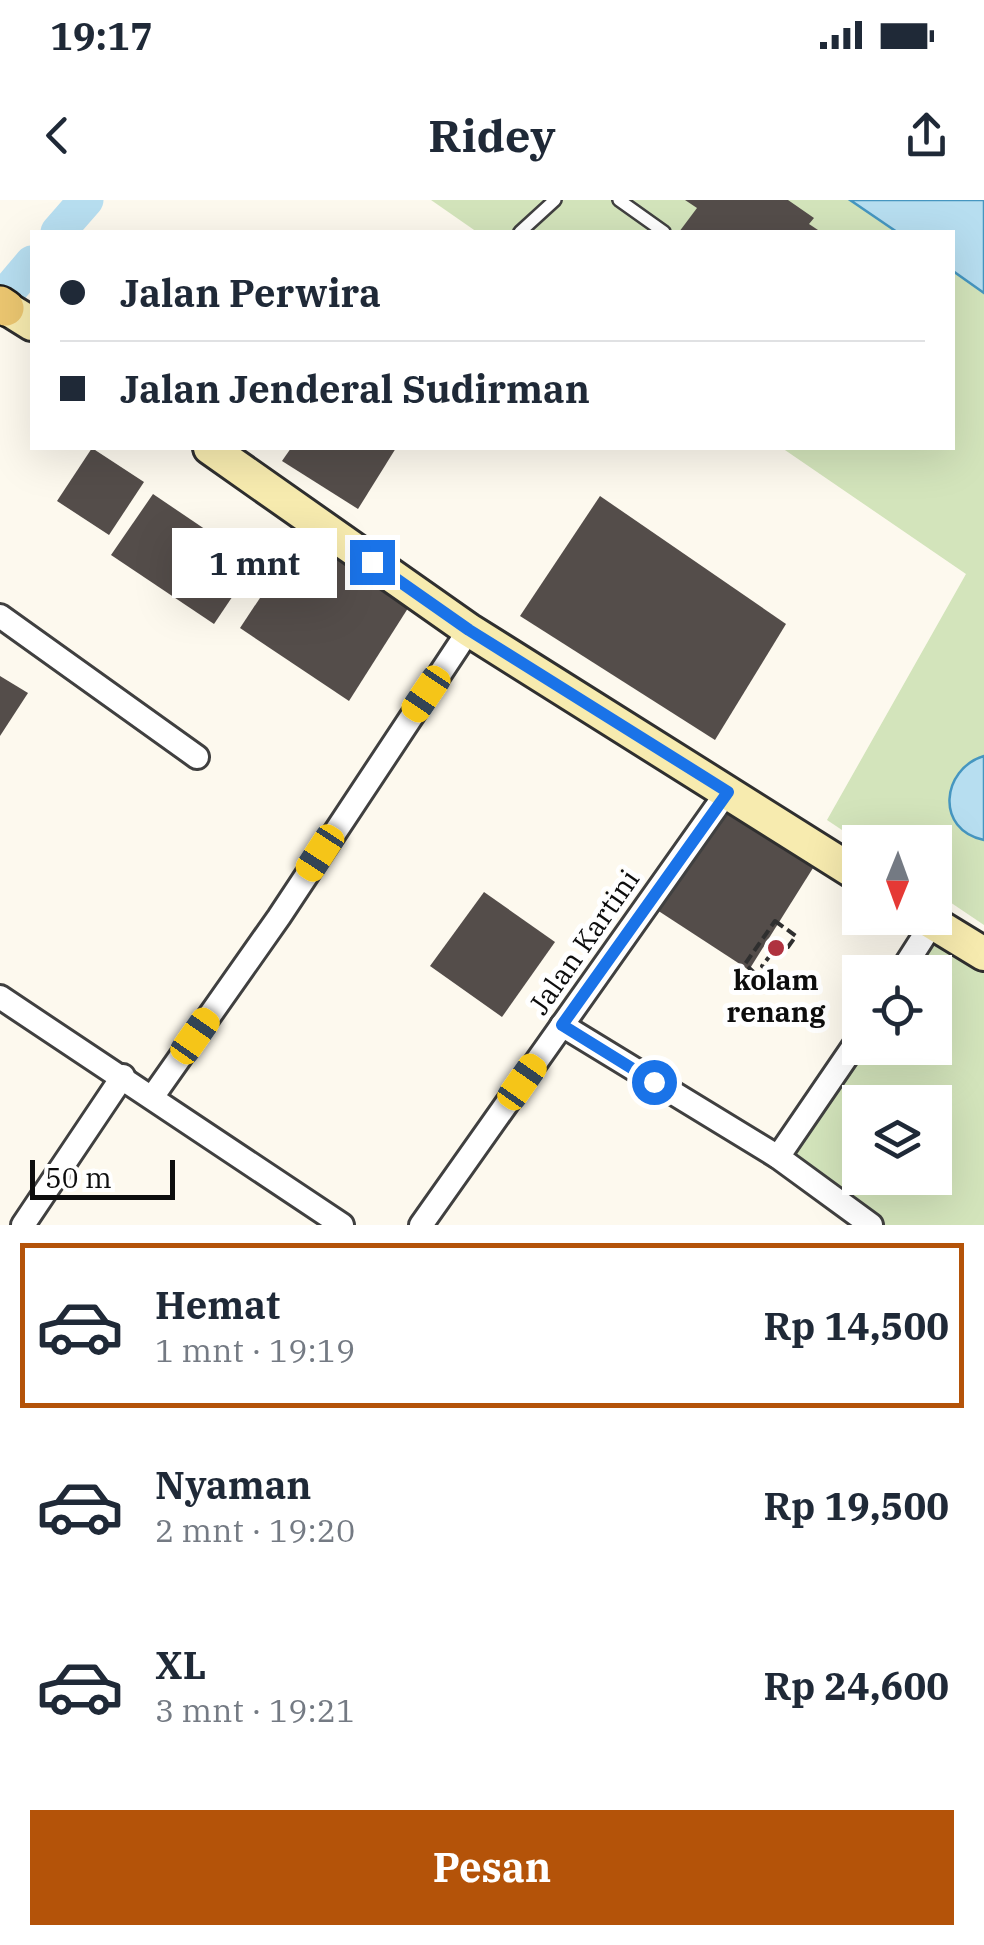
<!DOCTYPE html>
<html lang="id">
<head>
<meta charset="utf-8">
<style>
  :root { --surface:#fff; --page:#f6f6f7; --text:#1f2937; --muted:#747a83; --line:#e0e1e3; --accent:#b45309 }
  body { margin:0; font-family:"IBM Plex Serif",serif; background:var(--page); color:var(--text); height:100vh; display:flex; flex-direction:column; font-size:38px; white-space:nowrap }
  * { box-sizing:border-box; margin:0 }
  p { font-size:32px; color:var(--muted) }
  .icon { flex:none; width:55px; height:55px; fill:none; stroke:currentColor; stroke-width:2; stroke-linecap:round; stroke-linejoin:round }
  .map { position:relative; height:1025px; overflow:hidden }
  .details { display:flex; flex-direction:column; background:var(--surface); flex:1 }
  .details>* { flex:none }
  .hud { position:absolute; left:30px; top:30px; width:925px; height:220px; border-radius:0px; box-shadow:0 10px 40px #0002; display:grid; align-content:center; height:220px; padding:0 30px; background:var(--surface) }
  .needle { width:65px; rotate:181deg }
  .controls { position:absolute; left:842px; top:625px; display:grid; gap:20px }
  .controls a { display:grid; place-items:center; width:110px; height:110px; border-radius:0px; background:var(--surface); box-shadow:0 10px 40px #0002; font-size:50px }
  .scale { position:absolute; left:30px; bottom:25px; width:145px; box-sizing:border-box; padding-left:10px; border:5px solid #0d0d0d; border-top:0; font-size:28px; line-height:35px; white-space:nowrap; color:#0d0d0d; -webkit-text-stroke:8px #fff; paint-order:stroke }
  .end { position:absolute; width:45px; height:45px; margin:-22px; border:12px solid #1a73e8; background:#fff; box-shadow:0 0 0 5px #fff }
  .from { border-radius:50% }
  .bubble { position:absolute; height:70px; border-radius:0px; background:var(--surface); box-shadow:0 10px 40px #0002; font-size:32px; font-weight:700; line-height:70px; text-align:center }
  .car { position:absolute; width:30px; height:60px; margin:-30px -15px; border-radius:12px; box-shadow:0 0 8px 2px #0007; background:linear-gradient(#f5c518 24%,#345 0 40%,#f5c518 0 76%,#345 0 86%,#f5c518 0) }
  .hud b { display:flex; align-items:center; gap:35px; height:95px; font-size:38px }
  .hud b+b { border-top:2px solid var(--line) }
  .hud i { width:25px; height:25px; background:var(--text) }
  ul { padding:18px 0 0; list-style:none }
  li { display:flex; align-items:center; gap:30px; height:165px; margin:0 20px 15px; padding:0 10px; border:5px solid transparent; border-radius:0px }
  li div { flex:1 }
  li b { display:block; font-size:38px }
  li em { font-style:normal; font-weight:700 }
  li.on { border-color:var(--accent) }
  li>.icon { width:90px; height:90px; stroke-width:1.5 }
  .action { display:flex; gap:20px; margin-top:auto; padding:20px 30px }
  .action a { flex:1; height:115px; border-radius:0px; background:var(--accent); color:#fff; font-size:40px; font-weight:700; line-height:115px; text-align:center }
  .status { display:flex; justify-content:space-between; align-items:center; height:70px; padding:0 50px; background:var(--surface); direction:ltr }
  .status svg { height:28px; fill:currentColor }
  header { display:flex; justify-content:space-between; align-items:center; height:130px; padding:0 30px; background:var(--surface); font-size:45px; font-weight:700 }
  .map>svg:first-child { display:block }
  .green { fill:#d3e4bb; fill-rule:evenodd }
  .water { fill:#b7def0; stroke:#4696c0; stroke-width:2.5 }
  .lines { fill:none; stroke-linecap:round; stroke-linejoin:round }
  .river { stroke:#b7def0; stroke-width:35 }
  .building { fill:#544d4a }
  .lane-casing { stroke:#404040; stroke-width:16 }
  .street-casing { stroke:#404040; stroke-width:28 }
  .secondary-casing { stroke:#2f2f2f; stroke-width:38 }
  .primary-casing { stroke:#1e1e1e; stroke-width:40 }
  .path { stroke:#2f2f2f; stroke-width:4; stroke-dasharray:10 5; stroke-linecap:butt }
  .lane { stroke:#fff; stroke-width:11 }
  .street { stroke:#fff; stroke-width:22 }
  .secondary { stroke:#f7ebaf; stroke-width:32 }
  .primary { stroke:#ebc670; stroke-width:35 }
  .route { stroke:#1a73e8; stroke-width:12 }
  .poi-dot { fill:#af3240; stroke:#fff; stroke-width:4 }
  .labels { text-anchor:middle; stroke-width:10; stroke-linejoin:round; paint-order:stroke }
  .street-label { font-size:28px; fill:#0d0d0d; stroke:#fff }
  .poi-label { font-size:28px; font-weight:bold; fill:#0d0d0d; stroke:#fff }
</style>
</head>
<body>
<div class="status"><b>19:17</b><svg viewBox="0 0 49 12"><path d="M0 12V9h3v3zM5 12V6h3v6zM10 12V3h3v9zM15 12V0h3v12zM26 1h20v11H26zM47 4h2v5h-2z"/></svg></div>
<header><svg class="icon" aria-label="back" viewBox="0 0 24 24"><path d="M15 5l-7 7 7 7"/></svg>Ridey<svg class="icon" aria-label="share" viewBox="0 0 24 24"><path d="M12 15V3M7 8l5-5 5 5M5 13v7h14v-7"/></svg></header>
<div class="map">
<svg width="984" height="1025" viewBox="0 0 984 1025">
  <rect width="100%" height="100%" fill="#fdf9ee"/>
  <!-- green -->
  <g class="green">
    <path d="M431,0H850L897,32H477Z"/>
    <path d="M953,71L984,93V725L935,692V642H860L827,620L966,374L782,248H952Z"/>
    <path d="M928,724L984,761V1025H871L785,967L860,848H935V772H899ZM860,902H935V978H860Z"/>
  </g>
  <!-- water -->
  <g class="water">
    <path d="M850,0H984V93L953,71L952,32H897Z"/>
    <path d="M984,556V640C935,630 941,569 984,556Z"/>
  </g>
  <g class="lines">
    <!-- river -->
    <g class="river">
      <path d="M58,32L86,0"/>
      <path d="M0,101L32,63"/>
    </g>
  </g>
  <!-- building -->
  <g class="building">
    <path d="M685,0H788L814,18L809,24L821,32H679L697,8Z"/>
    <path d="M92,248L144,282L109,335L57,301Z"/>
    <path d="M291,248H396L358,309L282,261Z"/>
    <path d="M153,294L255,363L214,424L111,355Z"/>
    <path d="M600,296L786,424L715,540L520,416Z"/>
    <path d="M303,333L410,405L349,501L240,428Z"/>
    <path d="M0,476L28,493L0,536Z"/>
    <path d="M727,610L813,668L749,770L657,710Z"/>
    <path d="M484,692L555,742L502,817L430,766Z"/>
  </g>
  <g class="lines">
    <defs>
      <g id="lane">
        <path d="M619,0L664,32"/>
        <path d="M520,32L555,0"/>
      </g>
      <g id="street">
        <path d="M0,416L197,557"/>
        <path d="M901,772L933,722"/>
        <path d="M0,797L342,1025"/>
        <path d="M562,825L778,957L871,1025"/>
        <path d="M153,896L279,717L469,430"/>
        <path d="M778,957L860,837"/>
        <path d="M23,1025L123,876"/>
        <path d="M421,1025L727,592"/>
      </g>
      <g id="secondary">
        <path d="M6,108L32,124"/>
        <path d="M210,248L469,430L860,676"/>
        <path d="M925,718L984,754"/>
      </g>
      <path id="primary" d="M0,104L6,108"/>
    </defs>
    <!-- lane casing -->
    <use href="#lane" class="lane-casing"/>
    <!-- street casing -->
    <use href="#street" class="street-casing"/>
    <!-- secondary casing -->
    <use href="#secondary" class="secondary-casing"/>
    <!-- primary casing -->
    <use href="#primary" class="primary-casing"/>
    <!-- path -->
    <path class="path" d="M775,721L796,736L788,747L779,744L762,766L768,770L762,780L745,764Z"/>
    <!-- lane -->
    <use href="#lane" class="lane"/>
    <!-- street -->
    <use href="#street" class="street"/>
    <!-- secondary -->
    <use href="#secondary" class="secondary"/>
    <!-- primary -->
    <use href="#primary" class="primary"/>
  </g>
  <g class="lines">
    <!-- route -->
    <path class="route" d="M372,362L469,430L728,592L562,825L654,882"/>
  </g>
  <!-- markers -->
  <circle class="poi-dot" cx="776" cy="748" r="10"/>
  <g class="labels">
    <!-- street labels -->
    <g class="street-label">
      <text transform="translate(584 742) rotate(-55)" y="10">Jalan Kartini</text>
    </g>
    <!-- poi labels -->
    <g class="poi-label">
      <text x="776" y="790">kolam<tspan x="776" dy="32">renang</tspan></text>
    </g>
  </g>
</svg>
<div class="controls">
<a><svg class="needle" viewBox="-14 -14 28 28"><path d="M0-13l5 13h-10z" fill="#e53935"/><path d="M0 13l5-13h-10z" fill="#747a83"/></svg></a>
<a><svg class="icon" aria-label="locate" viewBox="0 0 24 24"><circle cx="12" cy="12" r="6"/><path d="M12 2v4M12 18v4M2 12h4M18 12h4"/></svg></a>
<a><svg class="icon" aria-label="layers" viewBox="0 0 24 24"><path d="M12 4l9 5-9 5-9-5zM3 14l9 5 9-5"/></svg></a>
</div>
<div class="scale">50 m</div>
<i class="end from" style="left:654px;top:882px"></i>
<i class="end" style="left:372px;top:362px"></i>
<div class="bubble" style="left:172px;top:328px;width:165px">1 mnt</div>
<i class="car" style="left:426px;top:494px;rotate:214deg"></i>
<i class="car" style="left:320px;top:653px;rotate:213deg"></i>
<i class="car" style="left:195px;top:836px;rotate:35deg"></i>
<i class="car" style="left:522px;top:882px;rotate:35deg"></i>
<div class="hud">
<b><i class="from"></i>Jalan Perwira</b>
<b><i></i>Jalan Jenderal Sudirman</b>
</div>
</div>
<section class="details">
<ul>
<li class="on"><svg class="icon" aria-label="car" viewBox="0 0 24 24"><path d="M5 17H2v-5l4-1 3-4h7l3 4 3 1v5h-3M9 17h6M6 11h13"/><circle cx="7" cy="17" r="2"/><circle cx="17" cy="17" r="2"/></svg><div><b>Hemat</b><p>1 mnt · 19:19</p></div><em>Rp 14,500</em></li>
<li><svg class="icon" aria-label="car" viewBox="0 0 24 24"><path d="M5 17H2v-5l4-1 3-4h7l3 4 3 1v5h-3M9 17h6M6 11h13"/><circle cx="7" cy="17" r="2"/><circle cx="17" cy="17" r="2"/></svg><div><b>Nyaman</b><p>2 mnt · 19:20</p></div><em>Rp 19,500</em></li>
<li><svg class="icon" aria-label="car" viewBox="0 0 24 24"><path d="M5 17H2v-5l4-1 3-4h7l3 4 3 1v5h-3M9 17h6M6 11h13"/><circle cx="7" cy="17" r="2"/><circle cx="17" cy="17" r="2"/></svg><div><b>XL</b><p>3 mnt · 19:21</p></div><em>Rp 24,600</em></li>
</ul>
<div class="action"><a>Pesan</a></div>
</section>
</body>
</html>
